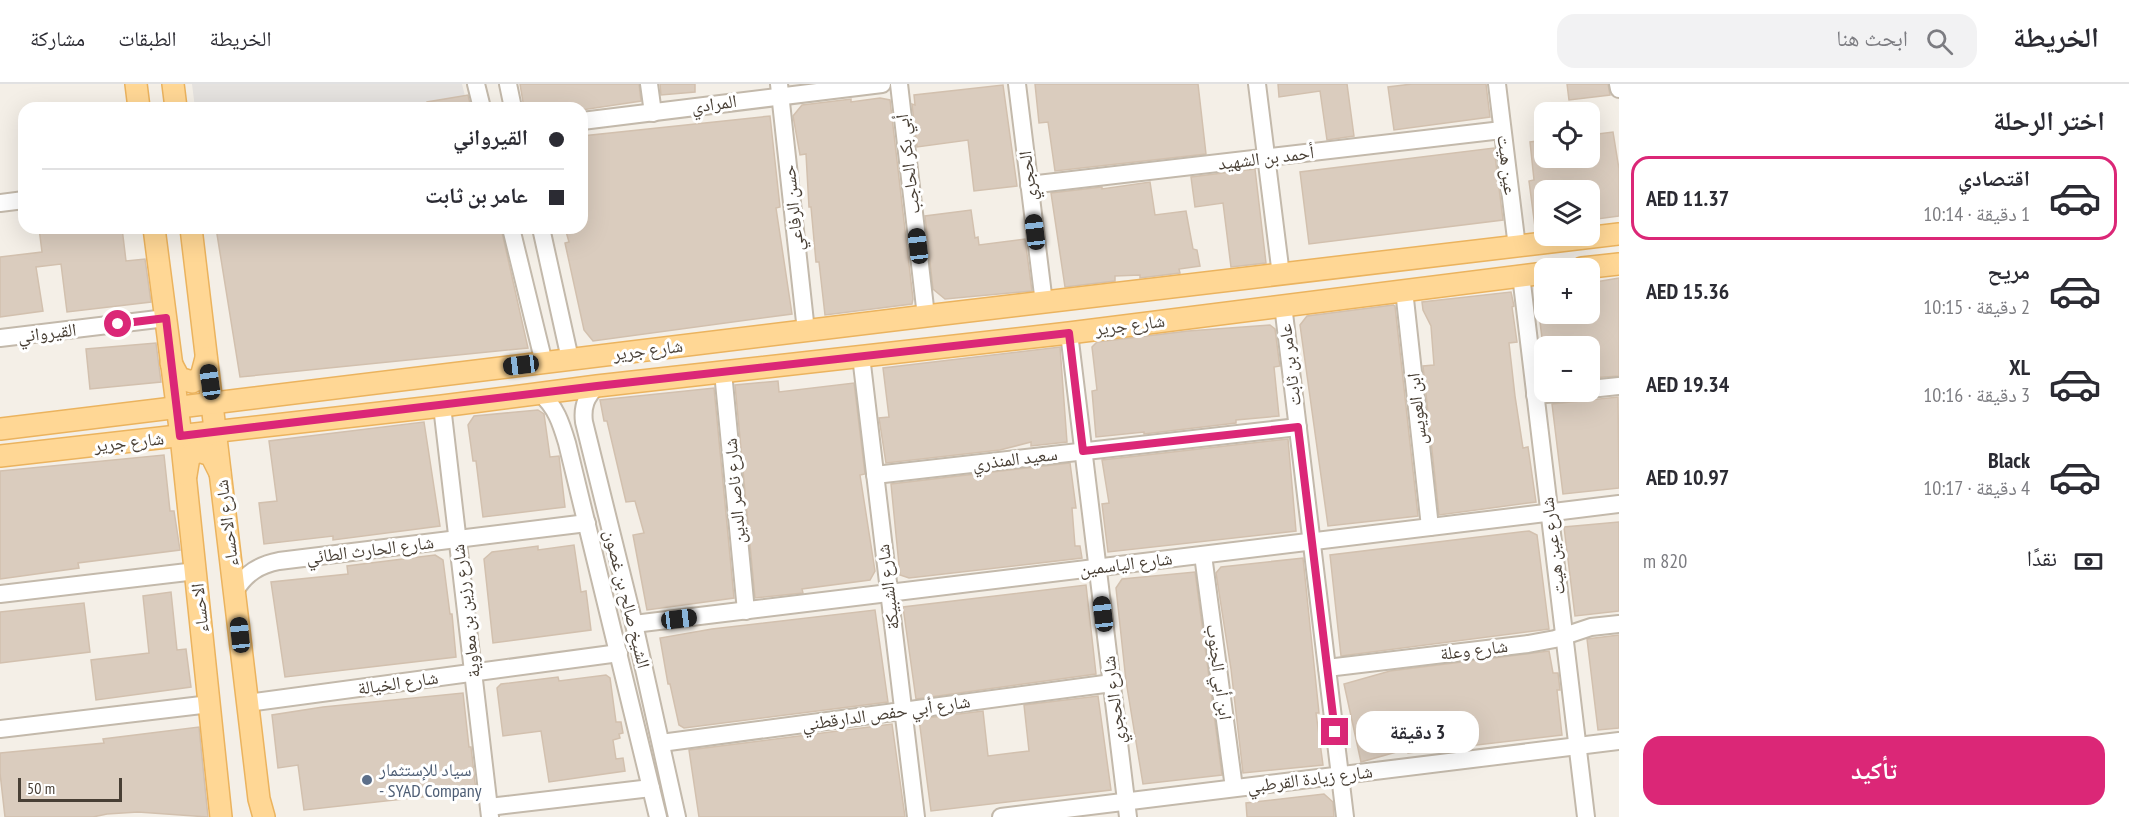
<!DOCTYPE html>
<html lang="ar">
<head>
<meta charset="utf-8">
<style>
  :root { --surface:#fff; --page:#f2f2f3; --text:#2b2b33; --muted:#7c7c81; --line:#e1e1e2; --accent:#db2777 }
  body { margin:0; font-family:"PT Sans Narrow","Noto Naskh Arabic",sans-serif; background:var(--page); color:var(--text); direction:rtl; height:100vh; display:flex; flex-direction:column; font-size:22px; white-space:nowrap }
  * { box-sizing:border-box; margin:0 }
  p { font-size:20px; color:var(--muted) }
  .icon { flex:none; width:33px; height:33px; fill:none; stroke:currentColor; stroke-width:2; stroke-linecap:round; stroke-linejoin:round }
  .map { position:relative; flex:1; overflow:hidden; direction:ltr }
  .side { display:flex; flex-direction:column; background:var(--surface); width:510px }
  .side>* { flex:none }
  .top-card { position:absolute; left:18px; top:18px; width:570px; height:132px; border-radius:18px; box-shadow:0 6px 24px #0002; direction:rtl; display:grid; align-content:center; height:132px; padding:0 24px; background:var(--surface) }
  .tools { position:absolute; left:1534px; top:18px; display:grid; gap:12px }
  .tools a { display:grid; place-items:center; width:66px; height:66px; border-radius:12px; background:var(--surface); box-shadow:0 6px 24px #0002; font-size:30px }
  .scale { position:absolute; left:18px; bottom:15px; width:104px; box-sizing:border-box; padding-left:6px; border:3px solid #483f35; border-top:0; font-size:16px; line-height:21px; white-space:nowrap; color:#483f35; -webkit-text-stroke:4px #fff; paint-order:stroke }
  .end { position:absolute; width:27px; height:27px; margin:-14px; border:8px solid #db2777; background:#fff; box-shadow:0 0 0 3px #fff }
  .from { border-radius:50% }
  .bubble { position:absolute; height:42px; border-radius:18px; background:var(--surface); box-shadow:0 6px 24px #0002; font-size:20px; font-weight:800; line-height:42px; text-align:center; direction:rtl }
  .car { position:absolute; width:18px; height:36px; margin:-18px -9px; border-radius:8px; box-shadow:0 0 4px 2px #0007; background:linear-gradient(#222 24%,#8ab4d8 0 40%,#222 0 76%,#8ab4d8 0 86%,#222 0) }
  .top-card b { display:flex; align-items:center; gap:21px; height:57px; font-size:22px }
  .top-card b+b { border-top:2px solid var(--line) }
  .top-card i { width:15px; height:15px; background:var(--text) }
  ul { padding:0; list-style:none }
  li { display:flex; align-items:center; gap:18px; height:84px; margin:0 12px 9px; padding:0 12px; border:3px solid transparent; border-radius:18px }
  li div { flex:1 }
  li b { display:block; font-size:22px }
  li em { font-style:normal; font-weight:800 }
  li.current { border-color:var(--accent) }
  li>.icon { width:54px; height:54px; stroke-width:1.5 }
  h2 { padding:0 24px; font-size:27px; line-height:72px }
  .pay { display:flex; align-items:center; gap:15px; height:66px; padding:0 24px; font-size:22px }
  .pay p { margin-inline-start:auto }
  .action { display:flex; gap:12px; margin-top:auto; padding:12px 24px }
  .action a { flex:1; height:69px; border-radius:18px; background:var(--accent); color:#fff; font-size:24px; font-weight:800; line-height:69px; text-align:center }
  header { display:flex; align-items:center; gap:36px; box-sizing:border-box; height:84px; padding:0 30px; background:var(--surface); border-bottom:2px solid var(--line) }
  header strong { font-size:28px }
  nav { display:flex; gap:33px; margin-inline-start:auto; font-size:21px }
  .search { width:420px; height:54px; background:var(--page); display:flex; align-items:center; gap:15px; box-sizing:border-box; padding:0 21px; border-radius:18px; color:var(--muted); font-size:22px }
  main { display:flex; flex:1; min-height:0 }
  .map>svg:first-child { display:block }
  .parking { fill:#e5e2df }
  .building { fill:#daccbe; stroke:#d2c0ae; stroke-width:1.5 }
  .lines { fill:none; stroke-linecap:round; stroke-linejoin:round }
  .minor-casing { stroke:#c3b9ab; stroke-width:20 }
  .major-casing { stroke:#ebb35e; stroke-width:24 }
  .minor { stroke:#fff; stroke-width:16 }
  .major { stroke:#ffd795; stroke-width:21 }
  .route { stroke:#db2777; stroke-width:8 }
  .service-dot { fill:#5c6f8a; stroke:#fff; stroke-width:2 }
  .labels { text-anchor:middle; stroke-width:6; stroke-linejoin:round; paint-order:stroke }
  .street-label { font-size:18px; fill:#483f35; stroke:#fff }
  .service-label { font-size:18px; fill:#4e5e75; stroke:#fff; text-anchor:start }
</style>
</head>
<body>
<header>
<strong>الخريطة</strong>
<div class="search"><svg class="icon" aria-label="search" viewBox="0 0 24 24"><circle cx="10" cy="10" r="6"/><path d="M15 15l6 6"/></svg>ابحث هنا</div>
<nav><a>الخريطة</a><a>الطبقات</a><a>مشاركة</a></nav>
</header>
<main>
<section class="side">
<h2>اختر الرحلة</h2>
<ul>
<li class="current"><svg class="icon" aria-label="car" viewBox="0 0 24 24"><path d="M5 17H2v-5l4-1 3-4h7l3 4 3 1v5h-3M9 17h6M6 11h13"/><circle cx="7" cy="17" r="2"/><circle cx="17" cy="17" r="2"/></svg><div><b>اقتصادي</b><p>1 دقيقة · 10:14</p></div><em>AED 11.37</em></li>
<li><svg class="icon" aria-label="car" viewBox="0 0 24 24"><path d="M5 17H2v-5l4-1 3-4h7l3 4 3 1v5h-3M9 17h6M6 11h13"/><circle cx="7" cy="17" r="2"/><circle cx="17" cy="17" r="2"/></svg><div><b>مريح</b><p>2 دقيقة · 10:15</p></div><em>AED 15.36</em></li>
<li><svg class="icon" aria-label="car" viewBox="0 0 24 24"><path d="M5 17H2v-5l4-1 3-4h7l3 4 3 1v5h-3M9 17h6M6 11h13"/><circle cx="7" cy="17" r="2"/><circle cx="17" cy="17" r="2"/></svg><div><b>XL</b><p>3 دقيقة · 10:16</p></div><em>AED 19.34</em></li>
<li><svg class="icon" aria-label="car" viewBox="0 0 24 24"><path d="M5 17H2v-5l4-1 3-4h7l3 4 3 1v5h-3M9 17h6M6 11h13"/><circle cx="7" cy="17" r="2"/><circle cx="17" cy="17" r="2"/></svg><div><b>Black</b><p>4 دقيقة · 10:17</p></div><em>AED 10.97</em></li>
</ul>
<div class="pay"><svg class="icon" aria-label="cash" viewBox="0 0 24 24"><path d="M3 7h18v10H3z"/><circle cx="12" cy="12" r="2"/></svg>نقدًا<p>820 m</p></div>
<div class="action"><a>تأكيد</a></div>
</section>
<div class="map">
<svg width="1619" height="733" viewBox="0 0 1619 733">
  <rect width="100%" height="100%" fill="#f4efe7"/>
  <!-- parking -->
  <path class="parking" d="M192,0H462L466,16L413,24H195Z"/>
  <!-- building -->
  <g class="building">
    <path d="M520,0H639L641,17L582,26V24H524Z"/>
    <path d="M660,0H695V8L661,11Z"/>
    <path d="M1035,0H1198L1206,70L1055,87L1048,38L1039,39Z"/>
    <path d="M1278,0H1347L1354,52L1327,56L1320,7L1279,13Z"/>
    <path d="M1412,0H1486L1490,33L1394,46L1388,3Z"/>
    <path d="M1567,0H1608L1610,11L1569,16Z"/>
    <path d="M1003,1L1017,102L974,107L968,56L917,63L912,20L915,21L914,11Z"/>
    <path d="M468,11L471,24H427V18Z"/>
    <path d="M880,14L890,16L913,215L912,220L825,231L819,178H816L811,123H809L806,70L800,71L793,32L802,21L851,15V18Z"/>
    <path d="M770,32L780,123L776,124L792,230L593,257L584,246L565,159L569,158L565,144H582V52Z"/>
    <path d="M1613,48L1619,85V132L1590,136V106H1545V142L1535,143L1529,97L1534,96L1530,58L1545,56V74H1590V51Z"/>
    <path d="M1494,64L1503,136L1309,160L1300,88Z"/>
    <path d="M1255,85L1266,179L1231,183L1223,119L1195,123L1191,93Z"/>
    <path d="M1150,98L1155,131L1186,127L1193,165L1197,166L1200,182L1179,185L1180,189L1140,194V191L1115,192V197L1065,203L1051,109L1102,103V105Z"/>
    <path d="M971,126L975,154L978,153L979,161L1025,155L1032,207L945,215L933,205L925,132Z"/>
    <path d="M39,144H122L126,177L145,175L151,218L67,228L61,180L36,183L43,227L0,233V173L42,168Z"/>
    <path d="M216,144H501L528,264L240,293Z"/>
    <path d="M1619,194V292L1590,294V262H1543L1539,230H1590V199Z"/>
    <path d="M1511,208L1514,222L1512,223L1517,258L1509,259L1515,312L1523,364L1528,363L1536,418L1439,431L1423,282L1434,281L1431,242L1423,226L1422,218Z"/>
    <path d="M1393,221L1395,222L1418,432L1328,442L1300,241L1307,232Z"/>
    <path d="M1270,241L1275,245L1279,276L1280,282L1274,283L1279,332L1236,336V339L1144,350V348L1096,353L1092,307L1097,306L1092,263L1097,258L1188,247Z"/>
    <path d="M156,259L161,298L90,305L86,265Z"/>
    <path d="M1060,263L1067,358L1031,362V358L1000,366L886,379L879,334L889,333L883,284Z"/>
    <path d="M778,297L779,308L854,299L865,390L860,391L875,487L870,496L802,505L803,509L755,514L735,301Z"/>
    <path d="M714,304L734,514L647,526L633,451L644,449L635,417L626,418L607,337H604L600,316Z"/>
    <path d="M1618,313L1619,404L1563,410L1552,320Z"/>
    <path d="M538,326L544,330L550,373L559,372L565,423L483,433L476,377H473L468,341L474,332Z"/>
    <path d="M424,338L440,442L333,456V452L264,460L259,419L277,417L269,357Z"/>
    <path d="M1288,355L1296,447L1108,468L1102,420L1109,419L1102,376Z"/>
    <path d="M164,371L170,427H174L180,466L78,479L79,484L0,495V387Z"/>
    <path d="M1070,379L1076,424H1072L1075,462H1080L1082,474L909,494L900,491L891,400Z"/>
    <path d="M1619,438V527L1575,532L1564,443Z"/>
    <path d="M1529,447L1537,451L1549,545L1341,572L1330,471Z"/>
    <path d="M574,461L581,508L586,507L591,546L493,559L484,475L492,468L538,462V466Z"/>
    <path d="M435,471L443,476L450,530H452L456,573L285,593L271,498L348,490L347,482Z"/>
    <path d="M1303,474L1319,629H1316L1323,681L1243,689L1231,585L1216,489L1221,483Z"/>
    <path d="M1195,488L1222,691L1143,700L1126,597L1116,504L1122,495Z"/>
    <path d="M1086,501L1096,590L916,615L903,523Z"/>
    <path d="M171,508L177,566L186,565L191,603L96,616L91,576L149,569L143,512Z"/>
    <path d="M84,519L90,568L0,579V528Z"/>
    <path d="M875,526L888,618L684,644L679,641L670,600H668L660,554L712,545Z"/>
    <path d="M1619,551V644L1598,646L1587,555Z"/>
    <path d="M1549,567L1553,589H1558L1560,606H1557L1562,651L1408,669L1407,665L1361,678L1344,600L1390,587Z"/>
    <path d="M606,591L610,594L616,638H621L623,649L619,650L620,654L613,656L616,675L623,674L625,687L549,698L541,647L503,652L497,604L501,600L558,593L559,597Z"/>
    <path d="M463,609L469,663H471L476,707L304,726L298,681L278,684L272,631L323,623Z"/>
    <path d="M1098,612L1111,706L931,727L919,635L983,627L988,672L1029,667L1024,621Z"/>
    <path d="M892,640L905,733H699L689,666Z"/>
    <path d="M199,643L208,733L138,728L107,730L93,733H5L0,689V669L104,659L103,655Z"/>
    <path d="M1324,710L1333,718L1334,733H1247L1246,719Z"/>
  </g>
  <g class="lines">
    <defs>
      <g id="minor">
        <path d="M476,0L482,24"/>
        <path d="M508,0L513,24"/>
        <path d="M649,0L653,29"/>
        <path d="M779,0L806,247"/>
        <path d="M899,0L926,232"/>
        <path d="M1017,0L1044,219"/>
        <path d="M1257,0L1281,191"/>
        <path d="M1497,0L1517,163"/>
        <path d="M1618,0L1619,5"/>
        <path d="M582,37L882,0"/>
        <path d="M1029,101L1502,46"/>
        <path d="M0,119L24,116"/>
        <path d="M511,144L544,279"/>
        <path d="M541,144L570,275"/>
        <path d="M1521,191L1586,733"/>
        <path d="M1404,206L1430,443"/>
        <path d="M1283,221L1345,733"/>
        <path d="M1069,249L1128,733"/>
        <path d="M0,254L166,234"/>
        <path d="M861,272L916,733"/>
        <path d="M723,288L746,527"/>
        <path d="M597,302C586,312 582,323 584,338L634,540L677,733"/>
        <path d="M1590,305L1619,302"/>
        <path d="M540,309C556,323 561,339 567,359L658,733"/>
        <path d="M1535,311L1568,308"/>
        <path d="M442,322L490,733"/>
        <path d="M875,391L1298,343"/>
        <path d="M1203,471L1234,704"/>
        <path d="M235,507C246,489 259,481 279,477L587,439"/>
        <path d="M0,510L196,487"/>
        <path d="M634,540L1619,420"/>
        <path d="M1327,584L1528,560L1555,555L1591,543L1619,540"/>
        <path d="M248,619L619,569"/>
        <path d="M0,645L210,620"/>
        <path d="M661,659L1112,599"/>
        <path d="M489,723L651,704"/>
        <path d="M1001,733L1619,657"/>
      </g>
      <g id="major">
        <path d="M136,0L139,24"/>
        <path d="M173,0L176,24"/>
        <path d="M154,144L181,352L221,733"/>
        <path d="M191,144L259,715L264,733"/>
        <path d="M1582,184L1619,180"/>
        <path d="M171,279L179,294L192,298L201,293L206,274"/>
        <path d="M0,345L926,232L1619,150"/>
        <path d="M0,372L442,322L597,302L1069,249L1545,189"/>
        <path d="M186,391L189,373L198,367L211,371L220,389"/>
      </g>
    </defs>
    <!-- minor casing -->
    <use href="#minor" class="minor-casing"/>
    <!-- major casing -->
    <use href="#major" class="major-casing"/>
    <!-- minor -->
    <use href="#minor" class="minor"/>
    <!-- major -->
    <use href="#major" class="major"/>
  </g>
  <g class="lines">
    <!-- route -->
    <path class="route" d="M118,240L166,234L180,352L597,302L1069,249L1083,367L1298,343L1335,648"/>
  </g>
  <!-- markers -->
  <circle class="service-dot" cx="367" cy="696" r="6"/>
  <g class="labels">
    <!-- street labels -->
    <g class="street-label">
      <text transform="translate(714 20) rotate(-8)" y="6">المرادي</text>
      <text transform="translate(1266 74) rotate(-7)" y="6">أحمد بن الشهيد</text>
      <text transform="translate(908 80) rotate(-97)" y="6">أبي بكر الحاجب</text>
      <text transform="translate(1507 81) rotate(83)" y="6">عين هيت</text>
      <text transform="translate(1028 92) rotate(-97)" y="6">الحجري</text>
      <text transform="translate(793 124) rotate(-96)" y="6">حسن الرفاعي</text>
      <text transform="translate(1130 241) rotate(-7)" y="6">شارع جرير</text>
      <text transform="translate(47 249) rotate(-7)" y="6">القيرواني</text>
      <text transform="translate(648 266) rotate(-7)" y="6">شارع جرير</text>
      <text transform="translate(1290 281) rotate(-97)" y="6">عامر بن ثابت</text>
      <text transform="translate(1417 325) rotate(-96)" y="6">ابن العويس</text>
      <text transform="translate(129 358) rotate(-6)" y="6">شارع جرير</text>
      <text transform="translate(1015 375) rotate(-7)" y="6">سعيد المنذري</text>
      <text transform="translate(735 407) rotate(-95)" y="6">شارع ناصر الدين</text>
      <text transform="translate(227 439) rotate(-97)" y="6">شارع الاحساء</text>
      <text transform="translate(1553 462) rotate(-97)" y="6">شارع عين هيت</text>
      <text transform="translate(370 466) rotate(-7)" y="6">شارع الحارث الطائي</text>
      <text transform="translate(1126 480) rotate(-7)" y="6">شارع الياسمين</text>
      <text transform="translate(888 503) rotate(-97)" y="6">شارع الشبيكة</text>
      <text transform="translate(627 515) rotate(76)" y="6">الشيخ صالح بن غصون</text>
      <text transform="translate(200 524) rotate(-96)" y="6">الاحساء</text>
      <text transform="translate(466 527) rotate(-97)" y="6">شارع رزين بن معاوية</text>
      <text transform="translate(1474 566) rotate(-7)" y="6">شارع وعلة</text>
      <text transform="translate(1219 588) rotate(82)" y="6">ابن أبي الجنوب</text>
      <text transform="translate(398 599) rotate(-8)" y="6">شارع الخيالة</text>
      <text transform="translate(1114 616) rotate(-97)" y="6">شارع الحجري</text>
      <text transform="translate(886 629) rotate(-8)" y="6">شارع أبي حفص الدارقطني</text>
      <text transform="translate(1310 695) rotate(-7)" y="6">شارع زيادة القرطبي</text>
    </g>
    <!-- service labels -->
    <g class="service-label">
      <text x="379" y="692">سياد للإستثمار<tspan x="379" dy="21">- SYAD Company</tspan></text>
    </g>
  </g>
</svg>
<div class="tools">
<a><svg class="icon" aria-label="locate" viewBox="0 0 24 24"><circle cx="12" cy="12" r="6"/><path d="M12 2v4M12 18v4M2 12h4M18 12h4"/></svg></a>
<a><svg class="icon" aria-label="layers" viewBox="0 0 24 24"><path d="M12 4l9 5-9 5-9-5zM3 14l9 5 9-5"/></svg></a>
<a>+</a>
<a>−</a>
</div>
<div class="scale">50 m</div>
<i class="end from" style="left:118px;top:240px"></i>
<i class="end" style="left:1335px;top:648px"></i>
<div class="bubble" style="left:1356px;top:627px;width:123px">3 دقيقة</div>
<i class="car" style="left:1035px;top:148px;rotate:353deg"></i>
<i class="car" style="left:918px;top:162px;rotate:353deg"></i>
<i class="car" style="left:521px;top:281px;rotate:263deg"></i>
<i class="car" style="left:210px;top:298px;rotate:352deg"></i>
<i class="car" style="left:1103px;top:530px;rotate:353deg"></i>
<i class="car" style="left:679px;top:535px;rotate:83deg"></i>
<i class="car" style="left:240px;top:551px;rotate:354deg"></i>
<div class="top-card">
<b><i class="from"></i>القيرواني</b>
<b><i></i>عامر بن ثابت</b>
</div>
</div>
</main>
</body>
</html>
